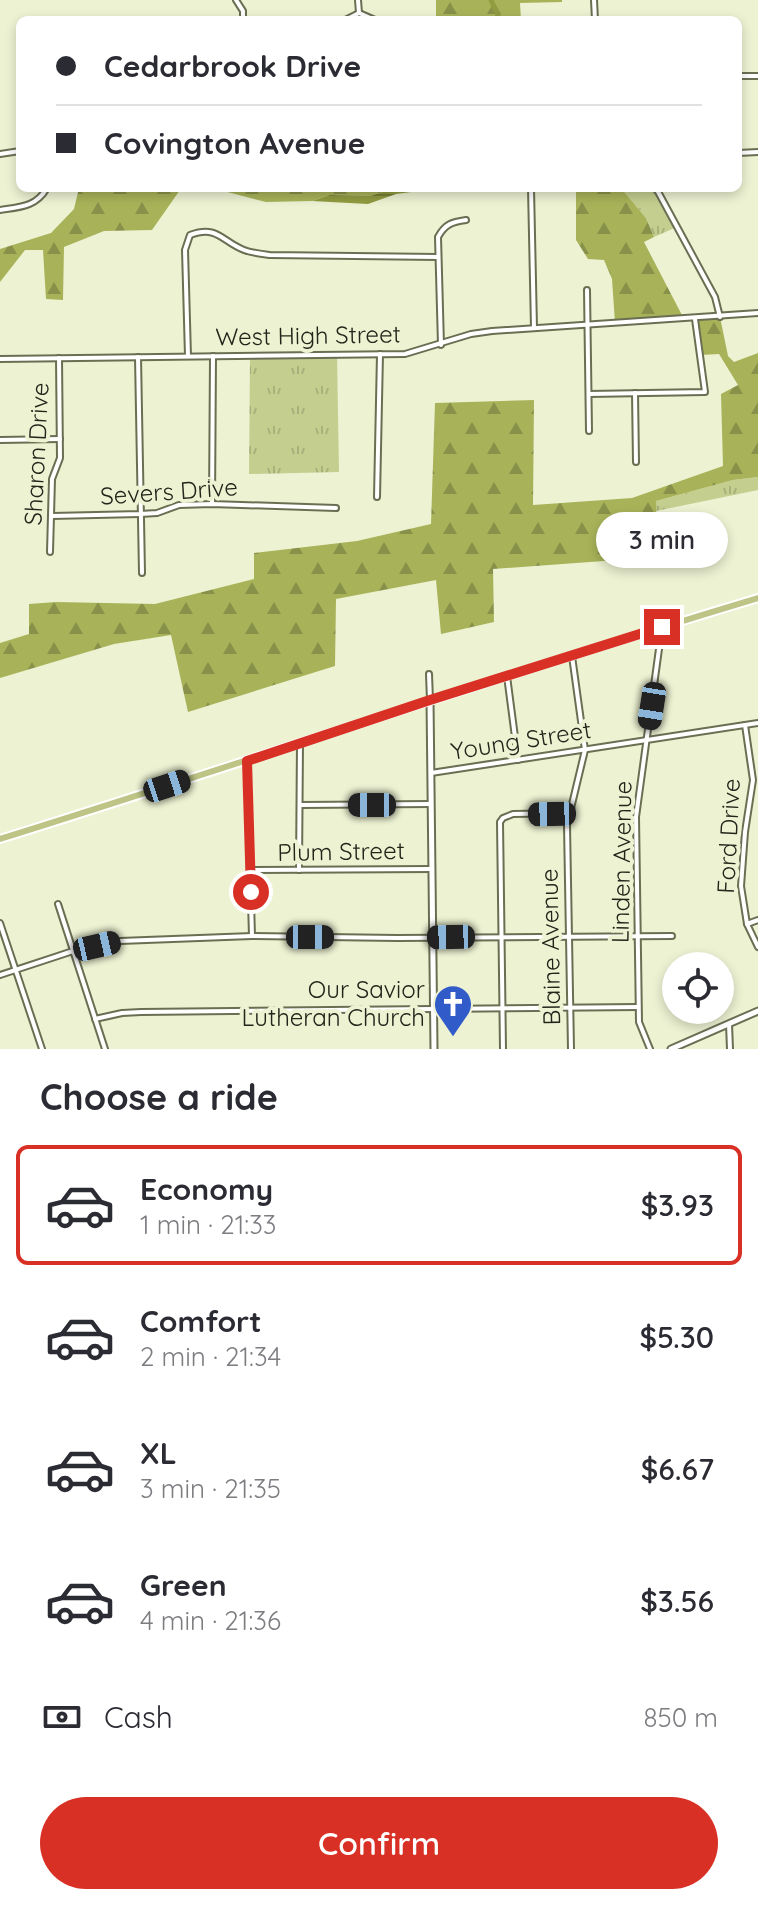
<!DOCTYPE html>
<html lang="en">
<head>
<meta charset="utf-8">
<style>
  :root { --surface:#fff; --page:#f7f7f7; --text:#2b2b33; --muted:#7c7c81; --line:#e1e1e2; --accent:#d93025 }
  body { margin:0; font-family:Quicksand,sans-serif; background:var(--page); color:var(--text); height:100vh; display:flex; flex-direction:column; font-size:30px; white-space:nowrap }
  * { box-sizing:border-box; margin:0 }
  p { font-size:26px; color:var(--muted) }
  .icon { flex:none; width:44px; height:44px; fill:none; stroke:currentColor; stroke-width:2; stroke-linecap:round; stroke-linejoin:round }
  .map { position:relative; height:1049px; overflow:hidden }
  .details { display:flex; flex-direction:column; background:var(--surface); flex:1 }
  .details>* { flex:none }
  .banner { position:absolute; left:16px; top:16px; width:726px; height:176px; border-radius:12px; box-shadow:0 4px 12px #0003; display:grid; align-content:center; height:176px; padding:0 40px; background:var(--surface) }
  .controls { position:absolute; left:662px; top:952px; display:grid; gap:16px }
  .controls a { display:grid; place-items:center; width:72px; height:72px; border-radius:50%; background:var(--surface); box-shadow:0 4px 12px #0003; font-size:40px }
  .end { position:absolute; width:36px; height:36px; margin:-18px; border:10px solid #d93025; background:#fff; box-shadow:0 0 0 4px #fff }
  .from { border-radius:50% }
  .bubble { position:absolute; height:56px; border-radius:28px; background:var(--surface); box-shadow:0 4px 12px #0003; font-size:26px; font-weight:600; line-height:56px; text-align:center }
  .car { position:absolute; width:24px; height:48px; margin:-24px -12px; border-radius:10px; box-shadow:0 0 6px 2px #0007; background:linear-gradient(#222 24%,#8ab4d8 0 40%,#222 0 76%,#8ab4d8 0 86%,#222 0) }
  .banner b { display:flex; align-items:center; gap:28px; height:76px; font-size:30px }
  .banner b+b { border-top:2px solid var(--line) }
  .banner i { width:20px; height:20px; background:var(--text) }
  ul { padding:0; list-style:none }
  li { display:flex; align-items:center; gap:24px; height:120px; margin:0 16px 12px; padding:0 24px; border:4px solid transparent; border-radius:12px }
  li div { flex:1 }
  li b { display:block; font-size:30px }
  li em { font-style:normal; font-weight:600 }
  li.current { border-color:var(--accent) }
  li>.icon { width:72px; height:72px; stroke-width:1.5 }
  h2 { padding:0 40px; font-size:36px; line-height:96px }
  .pay { display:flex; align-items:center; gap:20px; height:88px; padding:0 40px; font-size:30px }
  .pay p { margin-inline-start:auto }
  .cta { display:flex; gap:16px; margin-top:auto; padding:16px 40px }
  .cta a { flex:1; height:92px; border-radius:48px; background:var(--accent); color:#fff; font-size:32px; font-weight:600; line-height:92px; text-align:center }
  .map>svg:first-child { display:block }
  .grass { fill:url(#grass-tufts) }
  .forest { fill:url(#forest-firs) }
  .water { fill:url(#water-rules) }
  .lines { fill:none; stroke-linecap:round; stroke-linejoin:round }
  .canal { stroke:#919c41; stroke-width:5 }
  .minor-casing { stroke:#6a6f53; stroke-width:8 }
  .tertiary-casing { stroke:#6a6f53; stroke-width:9 }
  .primary-casing { stroke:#fff; stroke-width:10 }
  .minor { stroke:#fff; stroke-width:4 }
  .tertiary { stroke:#fff; stroke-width:5 }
  .primary { stroke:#bdc485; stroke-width:6 }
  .route { stroke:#d93025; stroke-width:10 }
  .labels { text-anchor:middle; stroke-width:8; stroke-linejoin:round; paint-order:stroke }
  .street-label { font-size:24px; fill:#23251a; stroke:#ecf2d2 }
  .poi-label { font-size:24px; fill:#23251a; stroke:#ecf2d2; text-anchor:end }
</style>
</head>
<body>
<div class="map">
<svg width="758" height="1049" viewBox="0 0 758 1049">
  <defs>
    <pattern id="grass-tufts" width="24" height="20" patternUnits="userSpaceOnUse" patternTransform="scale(2)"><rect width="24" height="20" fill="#c4ce8f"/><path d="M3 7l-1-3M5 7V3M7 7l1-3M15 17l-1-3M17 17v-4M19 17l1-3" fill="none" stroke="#a8b17b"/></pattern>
    <pattern id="forest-firs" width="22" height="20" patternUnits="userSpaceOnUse" patternTransform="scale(2)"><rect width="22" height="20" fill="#a8b359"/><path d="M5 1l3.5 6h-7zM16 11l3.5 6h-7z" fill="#889149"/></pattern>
    <pattern id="water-rules" width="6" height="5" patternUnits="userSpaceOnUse" patternTransform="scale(2)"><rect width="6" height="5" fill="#919c41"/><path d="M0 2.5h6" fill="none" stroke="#767f36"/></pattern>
  </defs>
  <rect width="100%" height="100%" fill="#ecf2d2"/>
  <!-- grass -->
  <g class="grass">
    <path d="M621,188H656L677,227L654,237L646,218Z"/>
    <path d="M337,354L339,472L249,474L250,356Z"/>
    <path d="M758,477V490L656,511V501L733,480Z"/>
  </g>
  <!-- forest -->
  <g class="forest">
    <path d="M436,0H562V2L520,3L521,20H436Z"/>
    <path d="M79,188H394L370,196L330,195L312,201L266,202L216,189L180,190L152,230L104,231L64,247L63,300L46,299L43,250H25L0,282V249L51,233L74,209Z"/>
    <path d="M576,188H621L646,218L654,237L644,242L684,319L615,323L612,279L604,260L588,259L576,240Z"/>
    <path d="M720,317L728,356L734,362L758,353V477L733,480L656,501L658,557L493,569L494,622L441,634L436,580L336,599L335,666L188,712L171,635L114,644L0,678V643L29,634V604L56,602L155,604L254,579V553L357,541L431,524L435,403L534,400L533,505L632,498L723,466L721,394L738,385L719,354L701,355L695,319Z"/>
  </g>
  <!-- water -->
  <path class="water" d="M394,188H441L396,194L368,204L312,201L330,195L370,196Z"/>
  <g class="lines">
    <!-- canal -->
    <path class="canal" d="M491,0L500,20"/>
    <defs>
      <g id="minor">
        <path d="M236,0L243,11V20"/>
        <path d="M358,0L359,13"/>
        <path d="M594,0L595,20"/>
        <path d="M345,20L359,13L375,20"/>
        <path d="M738,76H758"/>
        <path d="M738,153L758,152"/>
        <path d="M0,154L20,151"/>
        <path d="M531,188L534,328"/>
        <path d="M656,188L715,297L720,317"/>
        <path d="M0,210C20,207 36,207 47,188"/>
        <path d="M587,290L589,431"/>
        <path d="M441,345L438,237C445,224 452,222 466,220"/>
        <path d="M188,356L185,250L190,235C218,225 221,241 244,250C252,253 262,254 270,255L438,257"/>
        <path d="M138,357L142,573"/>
        <path d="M0,359L405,354L471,334L492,331L758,313"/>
        <path d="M635,393L636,462"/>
        <path d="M589,394L705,392L695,319"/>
        <path d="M0,440L60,439"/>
        <path d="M377,497L380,354"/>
        <path d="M212,504L213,356"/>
        <path d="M52,516L140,514L157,513L179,505L212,504L336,508"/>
        <path d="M50,552L52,479L60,458L59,358"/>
        <path d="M429,674L430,700"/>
        <path d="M507,676L518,760"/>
        <path d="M745,725L753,780L745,832L741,886L747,924L758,947"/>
        <path d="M247,761L252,936"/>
        <path d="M431,773L758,723"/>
        <path d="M300,805L431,804"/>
        <path d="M250,870L432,869"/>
        <path d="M299,870L300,743"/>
        <path d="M58,904L105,1049"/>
        <path d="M0,923L42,1049"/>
        <path d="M747,924L758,920"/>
        <path d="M0,975L73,951L120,941L252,936L397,938L672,936"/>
        <path d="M95,1019L122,1013L141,1012L638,1007"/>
        <path d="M729,1024L730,1049"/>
        <path d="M503,1049L500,822L503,818L513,814L570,813"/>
        <path d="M571,1049L567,825L585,750L572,656"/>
        <path d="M650,1049L639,1022L636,817L662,627"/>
      </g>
      <g id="tertiary">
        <path d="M430,700L434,1049"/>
        <path d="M671,1049L758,1011"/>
      </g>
      <path id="primary" d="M0,839C253,760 504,674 758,598"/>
    </defs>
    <!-- minor casing -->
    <use href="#minor" class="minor-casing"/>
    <!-- tertiary casing -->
    <use href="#tertiary" class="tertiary-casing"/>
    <!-- primary casing -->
    <use href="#primary" class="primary-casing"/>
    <!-- minor -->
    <use href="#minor" class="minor"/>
    <!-- tertiary -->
    <use href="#tertiary" class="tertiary"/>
    <!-- primary -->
    <use href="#primary" class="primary"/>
  </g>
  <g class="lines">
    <!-- route -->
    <path class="route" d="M251,892L247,761L430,700L662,627"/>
  </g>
  <!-- icons -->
  <defs>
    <symbol id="church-pin" viewBox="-11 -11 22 30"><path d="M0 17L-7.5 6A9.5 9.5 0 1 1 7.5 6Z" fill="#325bca" stroke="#ecf2d2"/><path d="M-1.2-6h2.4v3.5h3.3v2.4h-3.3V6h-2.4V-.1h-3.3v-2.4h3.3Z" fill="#fff"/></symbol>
  </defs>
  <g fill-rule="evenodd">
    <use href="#church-pin" x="431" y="982" width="44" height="60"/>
  </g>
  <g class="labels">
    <!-- street labels -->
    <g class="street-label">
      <text transform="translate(308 336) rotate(-1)" y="8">West High Street</text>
      <text transform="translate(37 454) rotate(-87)" y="8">Sharon Drive</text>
      <text transform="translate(169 492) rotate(-4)" y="8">Severs Drive</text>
      <text transform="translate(521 741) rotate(-9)" y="8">Young Street</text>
      <text transform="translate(729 836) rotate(-87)" y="8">Ford Drive</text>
      <text transform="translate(341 852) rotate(-1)" y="8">Plum Street</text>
      <text transform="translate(622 862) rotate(-89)" y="8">Linden Avenue</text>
      <text transform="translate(551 947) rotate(-91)" y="8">Blaine Avenue</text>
    </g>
    <!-- poi labels -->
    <g class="poi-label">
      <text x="425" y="998">Our Savior<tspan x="425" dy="28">Lutheran Church</tspan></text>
    </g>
  </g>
</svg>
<div class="controls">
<a><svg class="icon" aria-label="locate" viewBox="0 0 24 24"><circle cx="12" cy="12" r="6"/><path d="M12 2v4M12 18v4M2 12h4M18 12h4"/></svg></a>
</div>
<i class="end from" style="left:251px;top:892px"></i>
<i class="end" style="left:662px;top:627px"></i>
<div class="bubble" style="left:596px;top:512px;width:132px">3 min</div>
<i class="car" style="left:652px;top:706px;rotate:189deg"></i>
<i class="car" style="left:167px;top:786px;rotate:72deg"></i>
<i class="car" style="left:372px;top:805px;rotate:270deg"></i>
<i class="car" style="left:552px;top:814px;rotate:269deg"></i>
<i class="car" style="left:310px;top:937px;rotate:90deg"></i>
<i class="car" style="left:451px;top:937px;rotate:269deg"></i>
<i class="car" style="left:97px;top:946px;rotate:77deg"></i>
<div class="banner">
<b><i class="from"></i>Cedarbrook Drive</b>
<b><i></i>Covington Avenue</b>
</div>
</div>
<section class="details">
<h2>Choose a ride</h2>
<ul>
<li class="current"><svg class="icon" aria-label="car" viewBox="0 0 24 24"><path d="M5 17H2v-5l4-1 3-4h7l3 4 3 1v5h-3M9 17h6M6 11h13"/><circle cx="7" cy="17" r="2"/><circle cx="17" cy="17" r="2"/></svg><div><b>Economy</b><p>1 min · 21:33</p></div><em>$3.93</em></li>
<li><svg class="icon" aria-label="car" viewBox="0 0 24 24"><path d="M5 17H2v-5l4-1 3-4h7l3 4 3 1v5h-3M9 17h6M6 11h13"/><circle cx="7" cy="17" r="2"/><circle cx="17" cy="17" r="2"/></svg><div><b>Comfort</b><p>2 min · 21:34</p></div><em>$5.30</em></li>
<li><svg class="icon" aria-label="car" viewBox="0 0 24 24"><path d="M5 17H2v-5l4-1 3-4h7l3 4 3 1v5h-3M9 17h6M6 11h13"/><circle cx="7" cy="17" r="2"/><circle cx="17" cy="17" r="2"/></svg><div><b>XL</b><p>3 min · 21:35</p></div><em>$6.67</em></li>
<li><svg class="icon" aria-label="car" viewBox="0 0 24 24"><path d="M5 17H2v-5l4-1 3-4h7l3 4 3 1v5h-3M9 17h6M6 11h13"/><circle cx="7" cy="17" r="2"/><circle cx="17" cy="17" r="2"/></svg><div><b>Green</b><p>4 min · 21:36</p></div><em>$3.56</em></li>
</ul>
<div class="pay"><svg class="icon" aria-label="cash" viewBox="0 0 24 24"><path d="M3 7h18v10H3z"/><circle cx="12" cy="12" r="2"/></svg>Cash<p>850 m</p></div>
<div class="cta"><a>Confirm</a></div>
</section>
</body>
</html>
